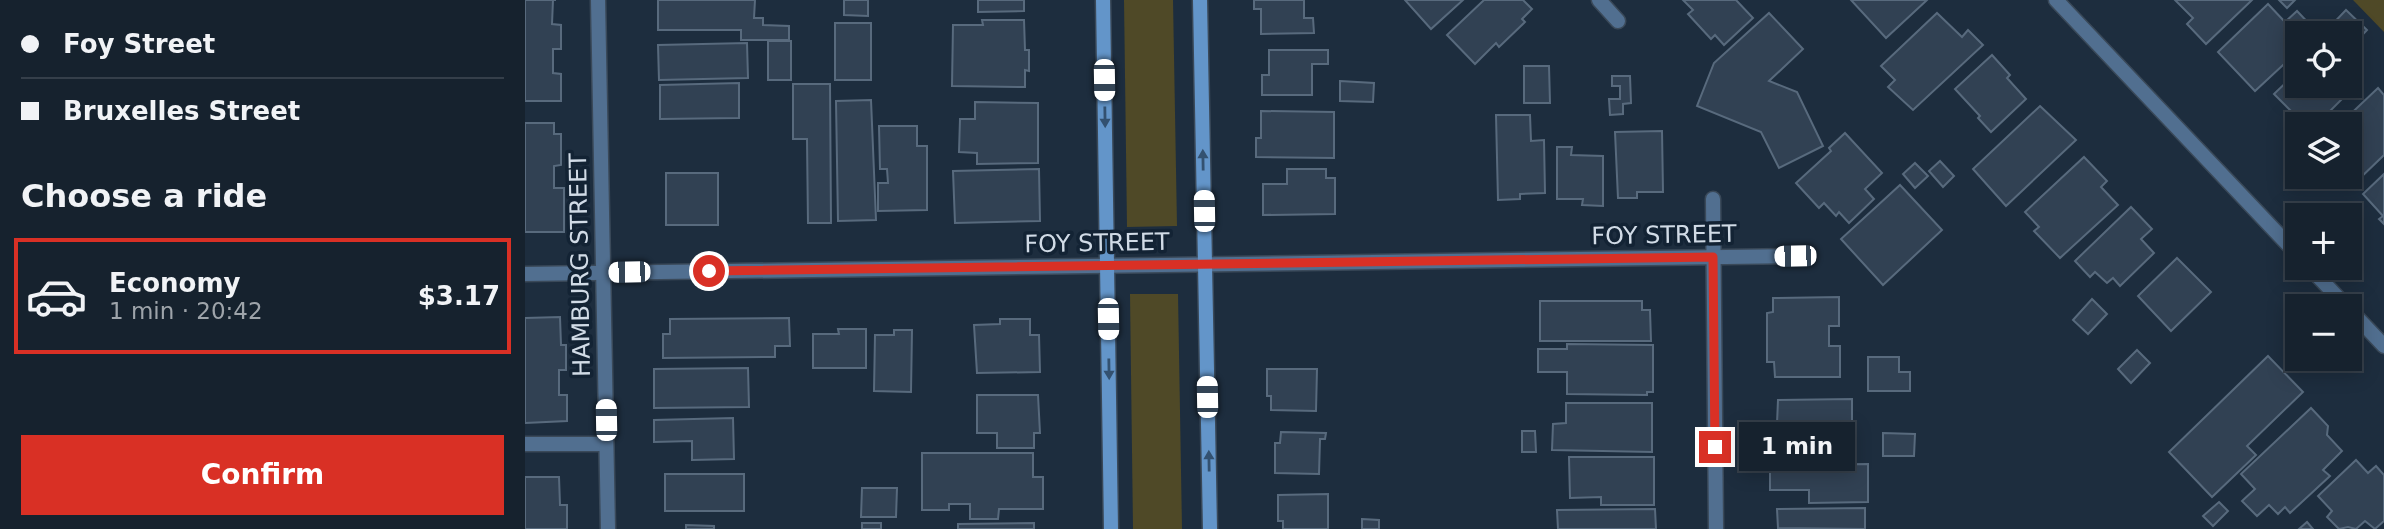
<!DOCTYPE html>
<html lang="en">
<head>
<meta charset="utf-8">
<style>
  :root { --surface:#16222e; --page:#232f3a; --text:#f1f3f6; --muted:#9ea4aa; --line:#353f4a; --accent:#d93025 }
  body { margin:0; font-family:"DejaVu Sans",sans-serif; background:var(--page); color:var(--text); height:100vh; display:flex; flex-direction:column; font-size:26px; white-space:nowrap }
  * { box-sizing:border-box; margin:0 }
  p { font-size:23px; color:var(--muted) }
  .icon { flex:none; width:38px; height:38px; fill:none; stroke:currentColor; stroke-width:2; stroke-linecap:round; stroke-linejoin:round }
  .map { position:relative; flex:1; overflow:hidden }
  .side { display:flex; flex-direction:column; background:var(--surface); width:525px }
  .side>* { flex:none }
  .guide { display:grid; align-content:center; height:154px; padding:0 21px; background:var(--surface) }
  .fabs { position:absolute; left:1760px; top:21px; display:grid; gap:14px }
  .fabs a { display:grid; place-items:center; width:77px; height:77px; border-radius:0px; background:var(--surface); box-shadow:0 4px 18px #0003,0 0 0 2px var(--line); font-size:35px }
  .end { position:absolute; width:32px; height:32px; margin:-16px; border:9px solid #d93025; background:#fff; box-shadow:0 0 0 4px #fff }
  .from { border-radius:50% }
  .bubble { position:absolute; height:49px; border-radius:0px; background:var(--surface); box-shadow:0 4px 18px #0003,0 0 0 2px var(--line); font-size:23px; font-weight:700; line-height:49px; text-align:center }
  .car { position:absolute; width:21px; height:42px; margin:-21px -10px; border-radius:9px; box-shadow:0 0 5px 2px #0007; background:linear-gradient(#fff 24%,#345 0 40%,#fff 0 76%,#345 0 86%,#fff 0) }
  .guide b { display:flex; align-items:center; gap:24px; height:66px; font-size:26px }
  .guide b+b { border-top:2px solid var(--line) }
  .guide i { width:18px; height:18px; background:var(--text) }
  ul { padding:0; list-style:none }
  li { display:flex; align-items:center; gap:21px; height:116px; margin:0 14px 10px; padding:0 7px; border:4px solid var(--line); border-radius:0px }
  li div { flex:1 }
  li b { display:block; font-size:26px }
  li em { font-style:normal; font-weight:700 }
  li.on { border-color:var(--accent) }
  li>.icon { width:63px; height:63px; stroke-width:1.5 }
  h2 { padding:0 21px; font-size:32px; line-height:84px }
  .button { display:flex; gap:14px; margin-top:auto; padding:14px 21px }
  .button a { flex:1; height:80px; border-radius:0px; background:var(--accent); color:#fff; font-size:28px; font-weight:700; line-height:80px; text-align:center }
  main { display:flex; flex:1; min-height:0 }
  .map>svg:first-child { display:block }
  .green { fill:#4f4927 }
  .building { fill:#314153; stroke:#586a7d; stroke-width:2 }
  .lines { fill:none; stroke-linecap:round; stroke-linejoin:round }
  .lane-casing { stroke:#3a4959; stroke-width:17 }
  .street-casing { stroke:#3a4959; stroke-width:17 }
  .secondary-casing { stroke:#3a4959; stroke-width:17 }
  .lane { stroke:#516f90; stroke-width:14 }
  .street { stroke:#516f90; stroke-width:14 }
  .secondary { stroke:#6395c9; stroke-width:14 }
  .oneway { fill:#335170 }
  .route { stroke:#d93025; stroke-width:9 }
  .labels { text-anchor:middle; stroke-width:7; stroke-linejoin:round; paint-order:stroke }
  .street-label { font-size:24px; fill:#d1dbe6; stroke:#132334 }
</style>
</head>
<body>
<main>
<section class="side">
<div class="guide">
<b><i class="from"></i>Foy Street</b>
<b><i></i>Bruxelles Street</b>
</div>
<h2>Choose a ride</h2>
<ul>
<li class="on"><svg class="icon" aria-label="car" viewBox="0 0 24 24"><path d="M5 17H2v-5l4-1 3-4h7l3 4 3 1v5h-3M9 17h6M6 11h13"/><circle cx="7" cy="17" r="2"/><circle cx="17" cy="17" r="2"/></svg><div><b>Economy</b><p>1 min · 20:42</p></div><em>$3.17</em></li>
</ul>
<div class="button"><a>Confirm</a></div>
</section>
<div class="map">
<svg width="1859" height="529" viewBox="0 0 1859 529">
  <rect width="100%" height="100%" fill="#1d2d3e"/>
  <!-- green -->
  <g class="green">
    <path d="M599,0H648L652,226L602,227Z"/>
    <path d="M1828,0H1859V32Z"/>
    <path d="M605,294H653L657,529H608Z"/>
  </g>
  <!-- building -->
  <g class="building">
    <path d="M0,0H31H28L27,24L36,25V49H28V73L36,74V101H0Z"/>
    <path d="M133,0H230L229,18H238V25L264,26V40H216V30H133Z"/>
    <path d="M319,0H343V16L319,15Z"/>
    <path d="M453,0H499V11L453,12Z"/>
    <path d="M729,0H779V18H788L789,33L736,34V9H729Z"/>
    <path d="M880,0H938L906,29Z"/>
    <path d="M959,0H998L1007,9L997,19L1000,22L974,47L971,43L950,64L922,35Z"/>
    <path d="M1158,0H1211L1228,18L1199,45L1190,35L1186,39L1163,14L1168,10Z"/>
    <path d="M1326,0H1402L1361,38Z"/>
    <path d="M1650,0H1727L1681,44L1662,24L1668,18Z"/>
    <path d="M1754,0H1770L1762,8Z"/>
    <path d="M1743,4L1760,22L1772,11L1792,32L1773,33V51L1730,91L1693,52Z"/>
    <path d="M1821,10L1842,30L1825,48V33H1799Z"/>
    <path d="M1244,13L1278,49L1244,81L1272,92L1298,146L1254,168L1236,132L1172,106L1189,63Z"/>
    <path d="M1412,13L1437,37L1443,30L1458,45L1388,110L1363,87L1370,80L1356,66Z"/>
    <path d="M457,20H499L500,50H504V71L500,70V87L427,86L428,25H458Z"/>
    <rect x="310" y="23" width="36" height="57"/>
    <rect x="243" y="41" width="23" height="39"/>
    <path d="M222,43L223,78L134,80L133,45Z"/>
    <path d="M744,50H803V64H787V95H737V75H744Z"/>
    <path d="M1467,55L1485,75L1482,78L1501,99L1466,132L1453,118L1455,116L1430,89Z"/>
    <path d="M999,66H1024L1025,103H999Z"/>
    <path d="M1773,71V86L1825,85L1828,88L1792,124H1773V128L1763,118L1768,113L1749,94Z"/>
    <path d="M1087,76H1105L1106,103L1098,104V114L1085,115L1084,99H1095V86H1087Z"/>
    <path d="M815,81L849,83L848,102L815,101Z"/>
    <path d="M214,83V118L135,119V85Z"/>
    <path d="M268,84H305L306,223H283L282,139H268Z"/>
    <path d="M1853,88L1859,95V155L1832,181L1825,174V124H1815Z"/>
    <path d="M346,100L351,220L313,221L311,101Z"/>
    <path d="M450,102L513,103V163L452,164V153L434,152L435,119H450Z"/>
    <path d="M1515,106L1551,140L1481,206L1448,169Z"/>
    <path d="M736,111L809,112V158L731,157V138H736Z"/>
    <path d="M971,115H1005L1006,141L1019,140L1020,193L995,194V199L973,200Z"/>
    <path d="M0,123H29V134H36V165L29,166V188H39V232H0Z"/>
    <path d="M354,126H392V146H402V210L353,211V183H363L362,169H355Z"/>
    <path d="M1137,131L1138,192H1112V198H1093L1090,132Z"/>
    <path d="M1320,133L1357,173L1340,189L1349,199L1324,223L1314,212L1311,216L1299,203L1294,208L1271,183L1306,151L1304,148Z"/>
    <path d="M1032,147H1047L1046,155L1078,156V206L1057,205L1058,199H1032Z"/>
    <path d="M1559,157L1582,181L1576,187L1593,205L1535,258L1509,231L1514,227L1500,212Z"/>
    <path d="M1415,161L1429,176L1418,187L1404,171Z"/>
    <path d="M1390,163L1403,176L1390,188L1378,174Z"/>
    <path d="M514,169L515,221L430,223L428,171Z"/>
    <path d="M762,169H801V178H810V214L738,215V184H762Z"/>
    <rect x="141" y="173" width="52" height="52"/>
    <path d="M1859,174V224L1854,219L1858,216L1838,194Z"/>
    <path d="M1375,185L1417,230L1358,285L1316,239Z"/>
    <path d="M1606,207L1627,229L1616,239L1629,253L1595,286L1588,278L1582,283L1570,272L1565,277L1550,261Z"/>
    <path d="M1652,258L1686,292L1646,331L1613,296Z"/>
    <path d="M1314,297V326H1304V346H1315V377H1250L1249,362H1242V313L1248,312V298Z"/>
    <path d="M1567,299L1582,314L1563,334L1548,320Z"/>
    <path d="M1015,301H1117V310H1125L1126,341H1015Z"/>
    <path d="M35,317L36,345H41V370H34V395H42V421L0,423V318Z"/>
    <path d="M264,318L265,346H250V357L138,358V334H145V319Z"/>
    <path d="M475,319H505V335H514L515,372L452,373L449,325L475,324Z"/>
    <path d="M313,329H341V368H288V334H314Z"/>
    <path d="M369,330H387L386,392L349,391L350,335H369Z"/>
    <path d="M1042,344L1128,345V392H1122V395L1042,394V372H1013V349H1042Z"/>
    <path d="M1612,350L1625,363L1606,383L1593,369Z"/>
    <path d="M1743,356L1778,392L1722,446L1731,455L1687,497L1644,452Z"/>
    <path d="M1343,357H1374V372H1385V391H1343Z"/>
    <path d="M223,368L224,407L129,408V369Z"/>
    <path d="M742,369H792L791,411L746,410V396H742Z"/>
    <path d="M452,395H513L515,433H509V448H472V433H452Z"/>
    <path d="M1327,399V451L1282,452V446L1251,447L1253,400Z"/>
    <path d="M1041,403H1127V452L1027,450L1028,424L1041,423Z"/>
    <path d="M1786,408L1803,426L1802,435L1817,451L1798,470L1805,476L1765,513L1760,507L1753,514L1744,505L1732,516L1717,501L1730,489L1716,474Z"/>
    <path d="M208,418L209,459L167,460V441L129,442V420Z"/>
    <path d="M997,431H1010L1011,452H997Z"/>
    <path d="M756,432L801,433L800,439H795L794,474L750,473V443H755Z"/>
    <path d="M1358,433L1390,434L1389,456H1358Z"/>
    <path d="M397,453H508V477H518V509H474L473,519H445V504H424V510H397Z"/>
    <path d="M1044,457H1129V505H1076V497L1045,498Z"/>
    <path d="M1831,460L1843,473L1851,466L1859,475V521L1850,529L1840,521L1831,529L1823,527L1814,529L1802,517L1807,511L1793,496Z"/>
    <path d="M1343,464V502L1284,503V490H1245V465Z"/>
    <rect x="140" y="474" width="79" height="37"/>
    <path d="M0,477H34L35,505H42V529H0Z"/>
    <path d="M337,488H372L371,517H336Z"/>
    <path d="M803,494V529H758V521H753V495Z"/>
    <path d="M1694,502L1703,511L1688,526L1678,516Z"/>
    <path d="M1340,508V529L1253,528L1252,509Z"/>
    <path d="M1130,509L1131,529H1033L1032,510Z"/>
    <path d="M837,519L854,520V529H837Z"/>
    <path d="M1782,522L1788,529H1774Z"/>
    <rect x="337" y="523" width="19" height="6"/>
    <path d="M509,523V529H433V524Z"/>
    <path d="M161,525L189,526V529H161Z"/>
  </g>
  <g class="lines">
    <defs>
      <path id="lane" d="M0,444H81"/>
      <g id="street">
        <path d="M73,0L83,529"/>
        <path d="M1074,0L1093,21"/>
        <path d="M1531,0L1773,255"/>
        <path d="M1188,199L1191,529"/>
        <path d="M1785,268L1821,306"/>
        <path d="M0,274L1270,256"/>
        <path d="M1825,310L1859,346"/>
      </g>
      <g id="secondary">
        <path d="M578,0L586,529"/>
        <path d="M675,0L685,529"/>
      </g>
    </defs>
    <!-- lane casing -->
    <use href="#lane" class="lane-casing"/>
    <!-- street casing -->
    <use href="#street" class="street-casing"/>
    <!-- secondary casing -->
    <use href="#secondary" class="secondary-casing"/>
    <!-- lane -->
    <use href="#lane" class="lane"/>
    <!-- street -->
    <use href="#street" class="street"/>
    <!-- secondary -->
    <use href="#secondary" class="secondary"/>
  </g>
  <!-- one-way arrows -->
  <defs><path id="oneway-solid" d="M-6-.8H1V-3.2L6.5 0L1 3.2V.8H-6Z" transform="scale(1.75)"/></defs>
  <g class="oneway">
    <use href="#oneway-solid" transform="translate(580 117) rotate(89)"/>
    <use href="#oneway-solid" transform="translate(678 160) rotate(-91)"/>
    <use href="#oneway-solid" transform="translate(584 369) rotate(89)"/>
    <use href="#oneway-solid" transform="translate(684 461) rotate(-91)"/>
  </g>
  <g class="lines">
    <!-- route -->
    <path class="route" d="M184,271L1188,257L1190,447"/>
  </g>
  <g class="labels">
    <!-- street labels -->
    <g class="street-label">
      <text transform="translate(1139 235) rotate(-1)" y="8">FOY STREET</text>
      <text transform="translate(572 243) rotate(-1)" y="8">FOY STREET</text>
      <text transform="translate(55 265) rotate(-91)" y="8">HAMBURG STREET</text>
    </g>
  </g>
</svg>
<div class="fabs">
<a><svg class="icon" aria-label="locate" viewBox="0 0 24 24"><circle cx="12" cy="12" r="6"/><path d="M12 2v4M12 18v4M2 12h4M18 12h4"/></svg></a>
<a><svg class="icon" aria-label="layers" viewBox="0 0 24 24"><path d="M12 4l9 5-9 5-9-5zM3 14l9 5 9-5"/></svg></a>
<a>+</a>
<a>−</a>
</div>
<i class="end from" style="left:184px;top:271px"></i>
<i class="end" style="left:1190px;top:447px"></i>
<div class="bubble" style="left:1214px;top:422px;width:116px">1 min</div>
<i class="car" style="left:579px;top:80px;rotate:179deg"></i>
<i class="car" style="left:679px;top:211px;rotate:359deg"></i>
<i class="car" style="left:1270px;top:256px;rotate:269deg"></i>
<i class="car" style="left:104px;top:272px;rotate:269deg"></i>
<i class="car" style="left:583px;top:319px;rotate:179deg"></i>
<i class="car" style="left:682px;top:397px;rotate:359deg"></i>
<i class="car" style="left:81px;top:420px;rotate:359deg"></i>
</div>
</main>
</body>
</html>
